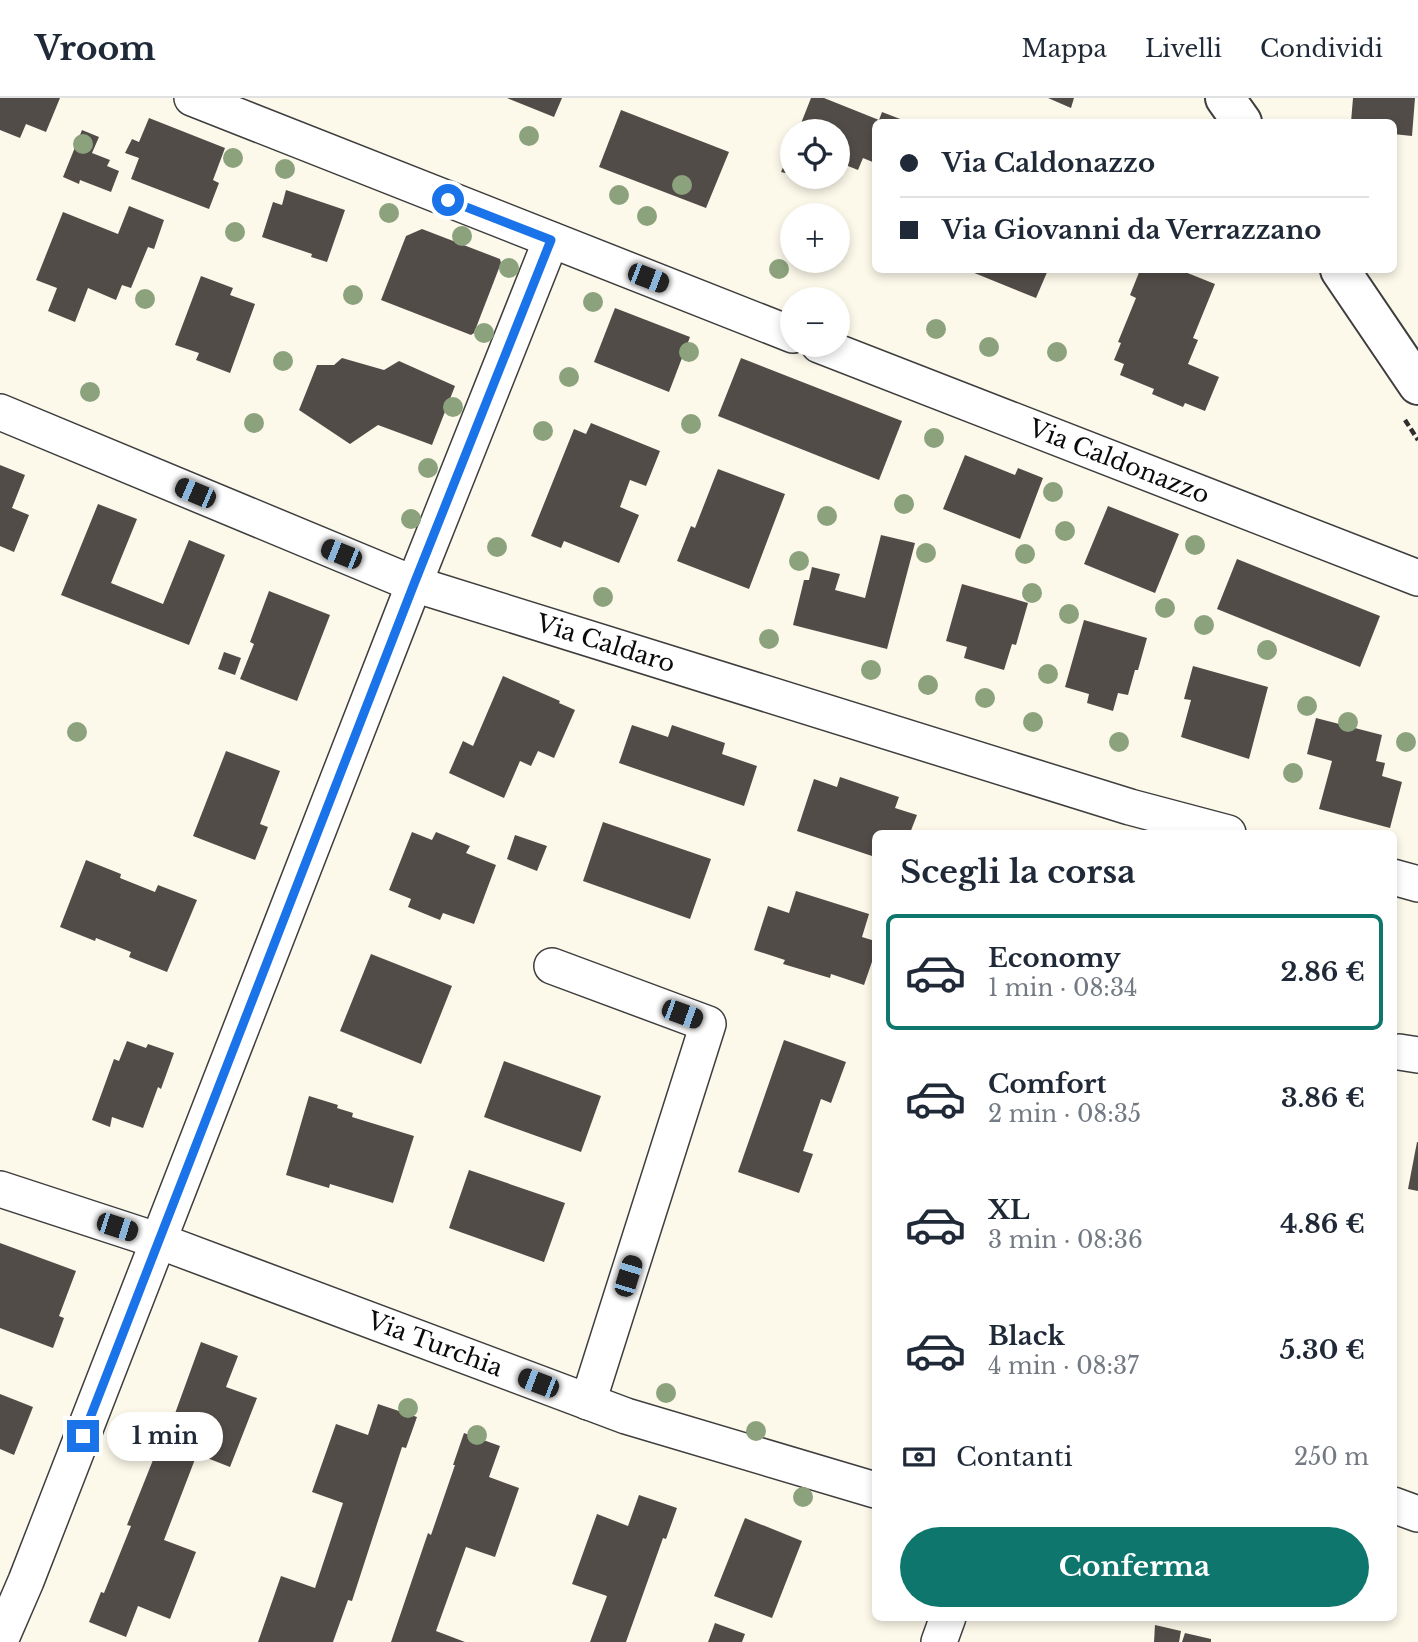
<!DOCTYPE html>
<html lang="it">
<head>
<meta charset="utf-8">
<style>
  :root { --surface:#fff; --page:#f6f6f7; --text:#1f2937; --muted:#747a83; --line:#e0e1e3; --accent:#0f766e }
  body { margin:0; font-family:"Libre Baskerville",serif; background:var(--page); color:var(--text); height:100vh; display:flex; flex-direction:column; font-size:26px; white-space:nowrap }
  * { box-sizing:border-box; margin:0 }
  p { font-size:23px; color:var(--muted) }
  .icon { flex:none; width:38px; height:38px; fill:none; stroke:currentColor; stroke-width:2; stroke-linecap:round; stroke-linejoin:round }
  .map { position:relative; flex:1; overflow:hidden }
  .side { position:absolute; left:872px; top:732px; width:525px; height:791px; display:flex; flex-direction:column; background:var(--surface); border-radius:10px; box-shadow:0 4px 10px #0003 }
  .side>* { flex:none }
  .guide { position:absolute; left:872px; top:21px; width:525px; height:154px; border-radius:10px; box-shadow:0 4px 10px #0003; display:grid; align-content:center; height:154px; padding:0 28px; background:var(--surface) }
  .fabs { position:absolute; left:780px; top:21px; display:grid; gap:14px }
  .fabs a { display:grid; place-items:center; width:70px; height:70px; border-radius:50%; background:var(--surface); box-shadow:0 4px 10px #0003; font-size:35px }
  .end { position:absolute; width:32px; height:32px; margin:-16px; border:9px solid #1a73e8; background:#fff; box-shadow:0 0 0 4px #fff }
  .from { border-radius:50% }
  .bubble { position:absolute; height:49px; border-radius:24px; background:var(--surface); box-shadow:0 4px 10px #0003; font-size:23px; font-weight:700; line-height:49px; text-align:center }
  .car { position:absolute; width:21px; height:42px; margin:-21px -10px; border-radius:9px; box-shadow:0 0 5px 2px #0007; background:linear-gradient(#222 24%,#8ab4d8 0 40%,#222 0 76%,#8ab4d8 0 86%,#222 0) }
  .guide b { display:flex; align-items:center; gap:24px; height:66px; font-size:26px }
  .guide b+b { border-top:2px solid var(--line) }
  .guide i { width:18px; height:18px; background:var(--text) }
  ul { padding:0; list-style:none }
  li { display:flex; align-items:center; gap:21px; height:116px; margin:0 14px 10px; padding:0 14px; border:4px solid transparent; border-radius:10px }
  li div { flex:1 }
  li b { display:block; font-size:26px }
  li em { font-style:normal; font-weight:700 }
  li.selected { border-color:var(--accent) }
  li>.icon { width:63px; height:63px; stroke-width:1.5 }
  h2 { padding:0 28px; font-size:32px; line-height:84px }
  .pay { display:flex; align-items:center; gap:18px; height:77px; padding:0 28px; font-size:26px }
  .pay p { margin-inline-start:auto }
  .primary-button { display:flex; gap:14px; margin-top:auto; padding:14px 28px }
  .primary-button a { flex:1; height:80px; border-radius:42px; background:var(--accent); color:#fff; font-size:28px; font-weight:700; line-height:80px; text-align:center }
  header { display:flex; align-items:center; gap:42px; box-sizing:border-box; height:98px; padding:0 35px; background:var(--surface); border-bottom:2px solid var(--line) }
  header strong { font-size:33px }
  nav { display:flex; gap:38px; margin-inline-start:auto; font-size:24px }
  .map>svg:first-child { display:block }
  .building { fill:#524c48 }
  .lines { fill:none; stroke-linecap:round; stroke-linejoin:round }
  .minor-casing { stroke:#3e3e3e; stroke-width:38 }
  .tertiary-casing { stroke:#3e3e3e; stroke-width:42 }
  .path { stroke:#2d2d2d; stroke-width:4.5; stroke-dasharray:7 3.5; stroke-linecap:butt }
  .minor { stroke:#fff; stroke-width:35 }
  .tertiary { stroke:#fff; stroke-width:38 }
  .tree { fill:#8ba27d }
  .route { stroke:#1a73e8; stroke-width:9 }
  .labels { text-anchor:middle; stroke-width:7; stroke-linejoin:round; paint-order:stroke }
  .street-label { font-size:24px; fill:#0b0b0b; stroke:#fff }
</style>
</head>
<body>
<header>
<strong>Vroom</strong>
<nav><a>Mappa</a><a>Livelli</a><a>Condividi</a></nav>
</header>
<div class="map">
<svg width="1418" height="1544" viewBox="0 0 1418 1544">
  <rect width="100%" height="100%" fill="#fdf9ea"/>
  <!-- building -->
  <g class="building">
    <path d="M0,0H60L46,34L26,26L20,40L0,32Z"/>
    <path d="M507,0H562L554,19Z"/>
    <path d="M811,0H824L879,22L882,14L908,24H875V65L863,60L858,72L838,64V33H798Z"/>
    <path d="M1048,0H1074L1071,10Z"/>
    <path d="M1353,0H1415L1412,38L1393,36V24H1351Z"/>
    <path d="M621,12L729,54L706,110L599,69Z"/>
    <path d="M149,20L225,50L213,82L219,85L209,111L131,81L139,60L125,55L132,41L139,44Z"/>
    <path d="M82,32L99,39L92,55L110,62L107,68L119,73L111,94L80,82L79,86L63,79Z"/>
    <path d="M793,46V77L781,74Z"/>
    <path d="M286,92L345,112L327,164L311,159L312,156L262,139L273,104L282,107Z"/>
    <path d="M129,108L164,122L154,151L148,149L131,190L122,187L116,202L88,190L75,224L48,213L57,190L36,182L63,114L118,136Z"/>
    <path d="M422,131L500,161L501,165L474,235L471,237L381,202L406,138Z"/>
    <path d="M967,172H1048L1036,200Z"/>
    <path d="M1140,172H1180L1215,186L1193,240L1198,242L1188,266L1219,279L1205,313L1185,305L1183,309L1152,296L1154,291L1120,277L1124,266L1114,262L1121,245L1118,244L1136,200L1130,197Z"/>
    <path d="M201,178L233,190L230,197L255,206L230,275L196,262L199,255L175,247Z"/>
    <path d="M615,210L690,239L669,294L594,264Z"/>
    <path d="M342,260L384,272L399,263L455,288L432,347L378,327L350,346L299,312L317,267H334Z"/>
    <path d="M741,260L902,323L879,382L718,318Z"/>
    <path d="M591,325L660,353L646,388L630,382L620,409L639,417L619,465L564,443L561,450L531,438L574,331L586,336Z"/>
    <path d="M965,357L1015,377L1018,370L1043,380L1020,441L943,411Z"/>
    <path d="M0,367L25,377L12,410L29,417L14,454L0,448Z"/>
    <path d="M718,371L785,396L749,491L677,463L691,428L695,430Z"/>
    <path d="M98,406L137,421L111,485L163,506L189,442L225,457L189,547L61,497Z"/>
    <path d="M1108,408L1179,436L1155,495L1084,466Z"/>
    <path d="M881,437L915,445L887,551L793,527L804,482H809L812,469L840,476L835,492L865,500Z"/>
    <path d="M1237,461L1380,518L1360,569L1217,511Z"/>
    <path d="M962,486L1028,505L1016,547L1012,546L1004,572L964,560L967,549L946,543Z"/>
    <path d="M269,493L330,517L297,603L240,581L254,546L250,544Z"/>
    <path d="M1084,522L1147,540L1138,572H1135L1128,597L1118,595L1113,613L1087,605L1089,596L1065,589Z"/>
    <path d="M224,554L241,560L235,577L218,571Z"/>
    <path d="M1193,568L1268,589L1249,661L1181,639L1191,602L1184,601Z"/>
    <path d="M503,578L560,603L559,605L575,612L554,660L538,653L531,668L520,663L504,700L449,675L463,643L473,648Z"/>
    <path d="M1316,620L1382,637L1376,663L1385,665L1382,678L1402,684L1390,730L1319,711L1332,663L1307,656Z"/>
    <path d="M632,627L668,639L672,627L725,645L722,656L757,668L744,708L619,665Z"/>
    <path d="M226,653L280,673L260,726L268,729L255,762L193,738Z"/>
    <path d="M840,679L899,699L895,710L917,717L910,735H875V759L797,733L814,681L837,689Z"/>
    <path d="M603,724L711,761L690,821L583,783Z"/>
    <path d="M412,734L432,742L436,734L470,748L466,755L496,767L474,826L443,815L440,822L408,809L411,801L389,792Z"/>
    <path d="M515,737L547,748L537,773L507,761Z"/>
    <path d="M86,762L121,776L120,780L155,794L158,787L197,802L167,874L129,859L131,854L96,840L95,843L60,829Z"/>
    <path d="M796,793L869,816L862,839L875,843V855L864,887L831,876L830,880L783,866L785,862L754,852L768,808L789,815Z"/>
    <path d="M371,856L452,888L421,966L340,933Z"/>
    <path d="M784,942L846,964L831,1005L821,1001L803,1053L813,1056L799,1095L738,1074Z"/>
    <path d="M127,943L146,950L148,946L174,955L161,991L158,989L143,1030L112,1019L110,1029L92,1022L114,961L119,963Z"/>
    <path d="M504,963L601,998L581,1054L484,1019Z"/>
    <path d="M309,998L338,1007L337,1010L353,1015L352,1019L414,1038L393,1105L330,1086L329,1090L286,1077Z"/>
    <path d="M1417,1044H1418V1093L1408,1091Z"/>
    <path d="M469,1072L565,1105L544,1164L449,1130Z"/>
    <path d="M0,1145L76,1173L59,1218L64,1220L53,1250L0,1230Z"/>
    <path d="M201,1244L238,1258L226,1289L257,1300L230,1369L197,1356L164,1442L196,1454L170,1521L138,1508L126,1539L89,1524L101,1494L104,1495L131,1428L127,1427L161,1342L165,1343Z"/>
    <path d="M0,1296L33,1309L14,1357L0,1351Z"/>
    <path d="M378,1306L417,1319L406,1350L402,1349L352,1503L348,1502L333,1544H258L281,1478L315,1490L343,1405L312,1394L336,1326L368,1337Z"/>
    <path d="M464,1335L500,1348L489,1379L519,1390L495,1459L466,1449L436,1533L465,1544H391L428,1435L431,1437L455,1367H453Z"/>
    <path d="M639,1397L677,1410L666,1441L663,1440L626,1544H590L607,1498L572,1486L597,1416L628,1428Z"/>
    <path d="M745,1420L802,1443L772,1520L714,1498Z"/>
    <path d="M715,1525L745,1536L742,1544H708Z"/>
    <path d="M1155,1527L1181,1533L1179,1544H1154Z"/>
    <path d="M1185,1535L1211,1541V1544H1182Z"/>
  </g>
  <g class="lines">
    <defs>
      <g id="minor">
        <path d="M192,0L793,237"/>
        <path id="s1" d="M819,247L1418,480"/>
        <path id="s2" d="M0,314L414,486L1130,709L1228,735"/>
        <path d="M1393,779L1418,786"/>
        <path d="M552,868L708,926L588,1304"/>
        <path d="M1399,954L1418,957"/>
        <path id="s3" d="M0,1091L159,1143L626,1318L875,1392"/>
        <path d="M1393,1407L1418,1416"/>
        <path d="M0,1543L26,1483L414,486L551,142"/>
        <path d="M939,1544L948,1519"/>
      </g>
      <g id="tertiary">
        <path d="M1225,0L1242,24"/>
        <path d="M1340,172L1418,287"/>
      </g>
    </defs>
    <!-- minor casing -->
    <use href="#minor" class="minor-casing"/>
    <!-- tertiary casing -->
    <use href="#tertiary" class="tertiary-casing"/>
    <!-- path -->
    <path class="path" d="M1405,322L1418,342"/>
    <!-- minor -->
    <use href="#minor" class="minor"/>
    <!-- tertiary -->
    <use href="#tertiary" class="tertiary"/>
  </g>
  <!-- trees -->
  <g class="tree">
    <circle cx="529" cy="38" r="10"/>
    <circle cx="83" cy="46" r="10"/>
    <circle cx="233" cy="60" r="10"/>
    <circle cx="285" cy="71" r="10"/>
    <circle cx="682" cy="87" r="10"/>
    <circle cx="619" cy="97" r="10"/>
    <circle cx="389" cy="115" r="10"/>
    <circle cx="647" cy="118" r="10"/>
    <circle cx="235" cy="134" r="10"/>
    <circle cx="462" cy="138" r="10"/>
    <circle cx="509" cy="170" r="10"/>
    <circle cx="779" cy="171" r="10"/>
    <circle cx="353" cy="197" r="10"/>
    <circle cx="145" cy="201" r="10"/>
    <circle cx="593" cy="204" r="10"/>
    <circle cx="936" cy="231" r="10"/>
    <circle cx="484" cy="235" r="10"/>
    <circle cx="989" cy="249" r="10"/>
    <circle cx="689" cy="254" r="10"/>
    <circle cx="1057" cy="254" r="10"/>
    <circle cx="283" cy="263" r="10"/>
    <circle cx="569" cy="279" r="10"/>
    <circle cx="90" cy="294" r="10"/>
    <circle cx="453" cy="309" r="10"/>
    <circle cx="254" cy="325" r="10"/>
    <circle cx="691" cy="326" r="10"/>
    <circle cx="543" cy="333" r="10"/>
    <circle cx="934" cy="340" r="10"/>
    <circle cx="428" cy="370" r="10"/>
    <circle cx="1053" cy="394" r="10"/>
    <circle cx="904" cy="406" r="10"/>
    <circle cx="827" cy="418" r="10"/>
    <circle cx="411" cy="421" r="10"/>
    <circle cx="1065" cy="433" r="10"/>
    <circle cx="1195" cy="447" r="10"/>
    <circle cx="497" cy="449" r="10"/>
    <circle cx="926" cy="455" r="10"/>
    <circle cx="1025" cy="456" r="10"/>
    <circle cx="799" cy="463" r="10"/>
    <circle cx="1032" cy="495" r="10"/>
    <circle cx="603" cy="499" r="10"/>
    <circle cx="1165" cy="510" r="10"/>
    <circle cx="1069" cy="516" r="10"/>
    <circle cx="1204" cy="527" r="10"/>
    <circle cx="769" cy="541" r="10"/>
    <circle cx="1267" cy="552" r="10"/>
    <circle cx="871" cy="572" r="10"/>
    <circle cx="1048" cy="576" r="10"/>
    <circle cx="928" cy="587" r="10"/>
    <circle cx="985" cy="600" r="10"/>
    <circle cx="1307" cy="608" r="10"/>
    <circle cx="1033" cy="624" r="10"/>
    <circle cx="1348" cy="624" r="10"/>
    <circle cx="77" cy="634" r="10"/>
    <circle cx="1119" cy="644" r="10"/>
    <circle cx="1406" cy="644" r="10"/>
    <circle cx="1293" cy="675" r="10"/>
    <circle cx="666" cy="1295" r="10"/>
    <circle cx="408" cy="1310" r="10"/>
    <circle cx="756" cy="1333" r="10"/>
    <circle cx="477" cy="1337" r="10"/>
    <circle cx="803" cy="1399" r="10"/>
  </g>
  <g class="lines">
    <!-- route -->
    <path class="route" d="M83,1338L414,486L551,142L448,102"/>
  </g>
  <g class="labels">
    <!-- street labels -->
    <g class="street-label">
      <text dy="8" stroke="none"><textPath href="#s1" startOffset="322">Via Caldonazzo</textPath></text>
      <text dy="8" stroke="none"><textPath href="#s2" startOffset="649">Via Caldaro</textPath></text>
      <text dy="8" stroke="none"><textPath href="#s3" startOffset="462">Via Turchia</textPath></text>
    </g>
  </g>
</svg>
<div class="fabs">
<a><svg class="icon" aria-label="locate" viewBox="0 0 24 24"><circle cx="12" cy="12" r="6"/><path d="M12 2v4M12 18v4M2 12h4M18 12h4"/></svg></a>
<a>+</a>
<a>−</a>
</div>
<i class="end from" style="left:448px;top:102px"></i>
<i class="end" style="left:83px;top:1338px"></i>
<div class="bubble" style="left:107px;top:1314px;width:116px">1 min</div>
<i class="car" style="left:648px;top:180px;rotate:111deg"></i>
<i class="car" style="left:195px;top:395px;rotate:293deg"></i>
<i class="car" style="left:341px;top:456px;rotate:292deg"></i>
<i class="car" style="left:682px;top:916px;rotate:110deg"></i>
<i class="car" style="left:117px;top:1129px;rotate:108deg"></i>
<i class="car" style="left:628px;top:1178px;rotate:17deg"></i>
<i class="car" style="left:538px;top:1285px;rotate:291deg"></i>
<div class="guide">
<b><i class="from"></i>Via Caldonazzo</b>
<b><i></i>Via Giovanni da Verrazzano</b>
</div>
<section class="side">
<h2>Scegli la corsa</h2>
<ul>
<li class="selected"><svg class="icon" aria-label="car" viewBox="0 0 24 24"><path d="M5 17H2v-5l4-1 3-4h7l3 4 3 1v5h-3M9 17h6M6 11h13"/><circle cx="7" cy="17" r="2"/><circle cx="17" cy="17" r="2"/></svg><div><b>Economy</b><p>1 min · 08:34</p></div><em>2.86 €</em></li>
<li><svg class="icon" aria-label="car" viewBox="0 0 24 24"><path d="M5 17H2v-5l4-1 3-4h7l3 4 3 1v5h-3M9 17h6M6 11h13"/><circle cx="7" cy="17" r="2"/><circle cx="17" cy="17" r="2"/></svg><div><b>Comfort</b><p>2 min · 08:35</p></div><em>3.86 €</em></li>
<li><svg class="icon" aria-label="car" viewBox="0 0 24 24"><path d="M5 17H2v-5l4-1 3-4h7l3 4 3 1v5h-3M9 17h6M6 11h13"/><circle cx="7" cy="17" r="2"/><circle cx="17" cy="17" r="2"/></svg><div><b>XL</b><p>3 min · 08:36</p></div><em>4.86 €</em></li>
<li><svg class="icon" aria-label="car" viewBox="0 0 24 24"><path d="M5 17H2v-5l4-1 3-4h7l3 4 3 1v5h-3M9 17h6M6 11h13"/><circle cx="7" cy="17" r="2"/><circle cx="17" cy="17" r="2"/></svg><div><b>Black</b><p>4 min · 08:37</p></div><em>5.30 €</em></li>
</ul>
<div class="pay"><svg class="icon" aria-label="cash" viewBox="0 0 24 24"><path d="M3 7h18v10H3z"/><circle cx="12" cy="12" r="2"/></svg>Contanti<p>250 m</p></div>
<div class="primary-button"><a>Conferma</a></div>
</section>
</div>
</body>
</html>
